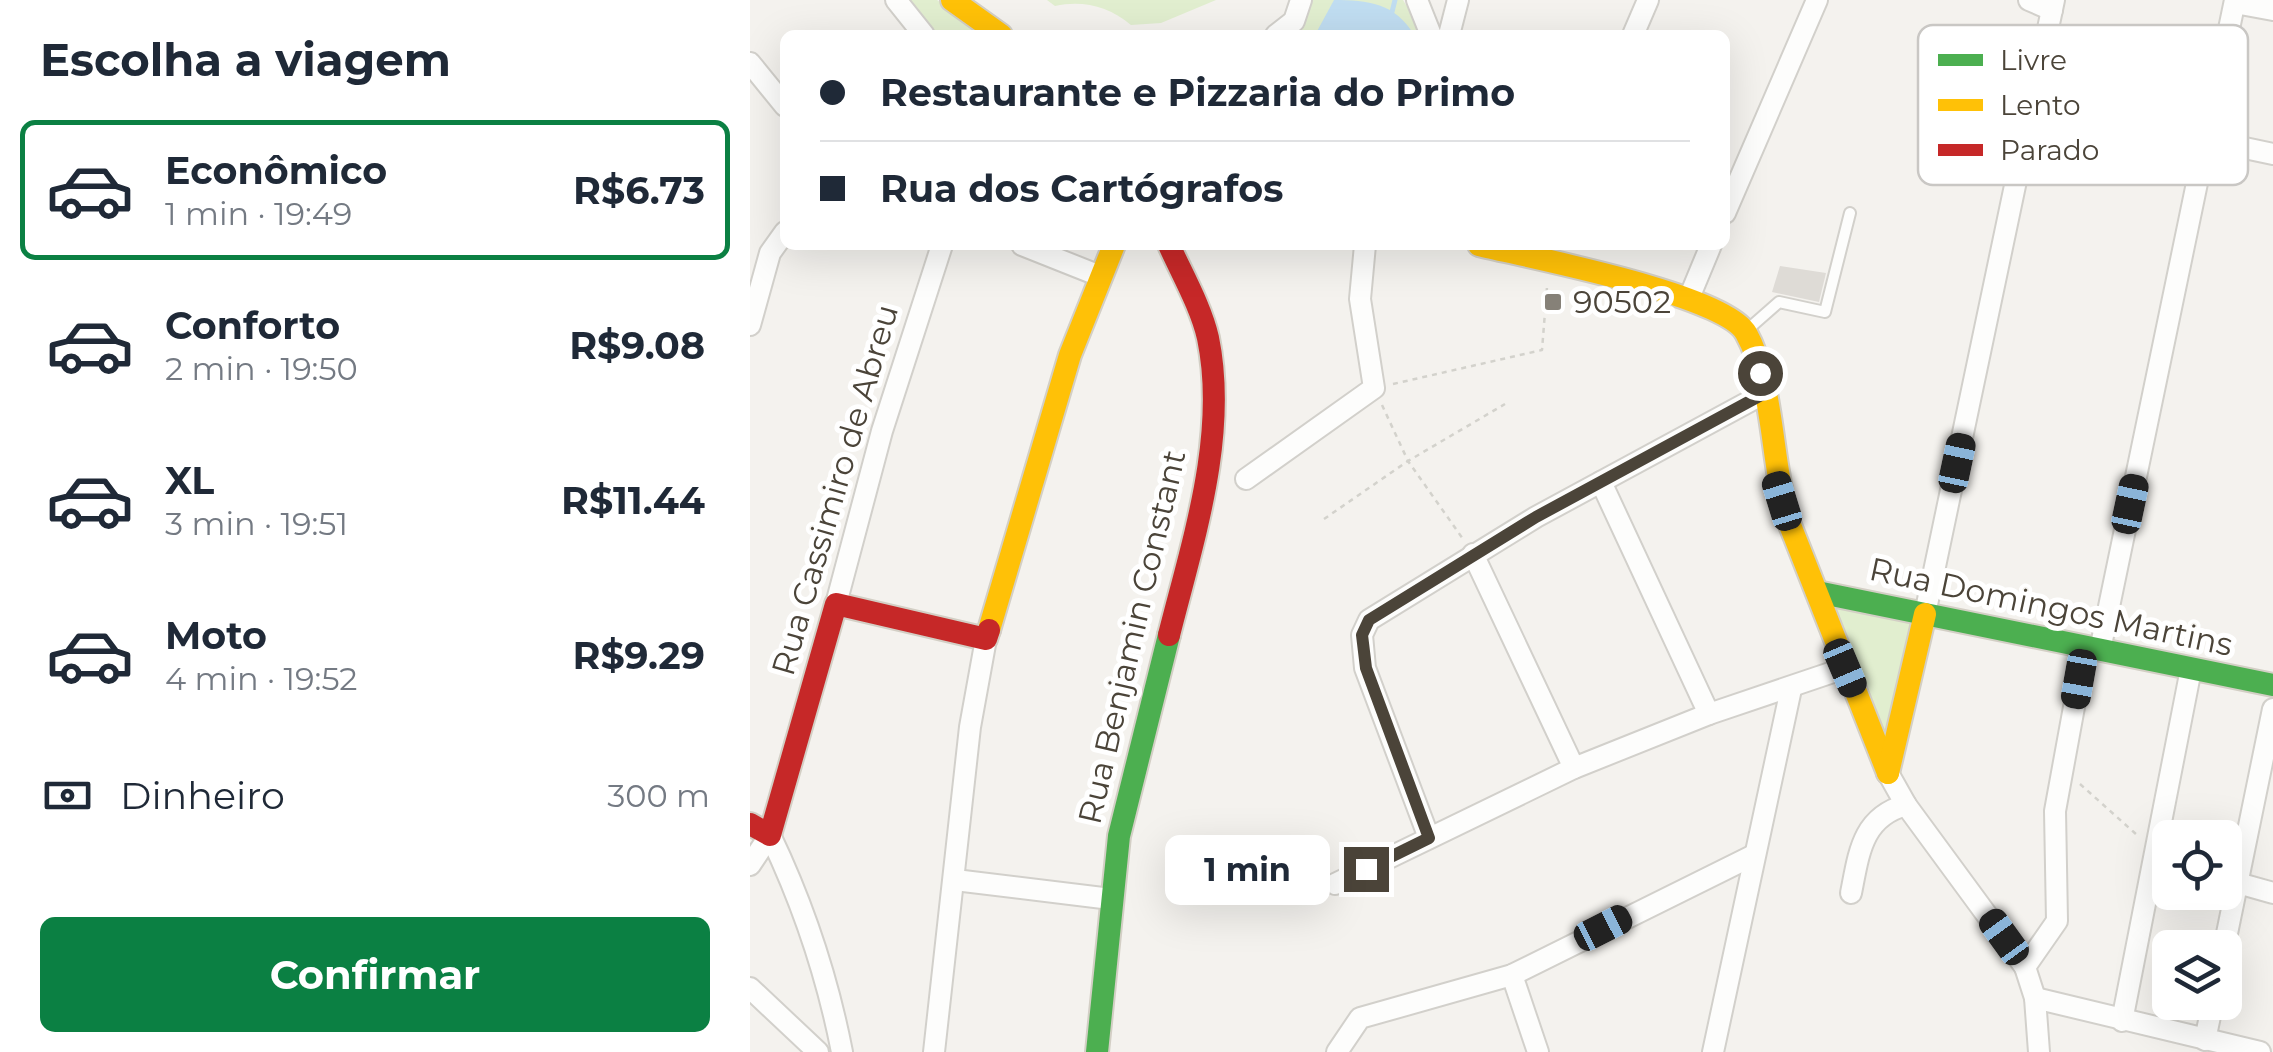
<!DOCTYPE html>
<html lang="pt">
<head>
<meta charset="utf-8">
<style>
  :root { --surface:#fff; --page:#f6f6f7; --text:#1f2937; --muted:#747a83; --line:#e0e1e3; --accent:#0b8043 }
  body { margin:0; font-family:Montserrat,sans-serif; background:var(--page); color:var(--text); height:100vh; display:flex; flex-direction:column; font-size:38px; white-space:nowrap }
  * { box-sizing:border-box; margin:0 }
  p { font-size:32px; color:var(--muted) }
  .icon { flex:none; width:55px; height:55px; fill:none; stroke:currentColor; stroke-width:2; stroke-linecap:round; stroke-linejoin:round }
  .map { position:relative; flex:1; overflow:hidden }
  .side { display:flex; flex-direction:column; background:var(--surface); width:750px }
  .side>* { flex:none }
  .top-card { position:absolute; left:30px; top:30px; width:950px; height:220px; border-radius:15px; box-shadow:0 10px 40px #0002; display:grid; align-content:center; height:220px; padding:0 40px; background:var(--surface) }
  .buttons { position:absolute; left:1402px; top:820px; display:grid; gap:20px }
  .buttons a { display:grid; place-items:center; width:90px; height:90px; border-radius:15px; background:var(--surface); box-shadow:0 10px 40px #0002; font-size:50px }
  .end { position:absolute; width:45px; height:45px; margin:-22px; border:12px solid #4b4439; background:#fff; box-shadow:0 0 0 5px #fff }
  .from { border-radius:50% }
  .bubble { position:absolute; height:70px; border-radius:15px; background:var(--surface); box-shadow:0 10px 40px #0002; font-size:32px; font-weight:700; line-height:70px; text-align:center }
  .car { position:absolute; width:30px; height:60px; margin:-30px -15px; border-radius:12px; box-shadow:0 0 8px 2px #0007; background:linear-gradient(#222 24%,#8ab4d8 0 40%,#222 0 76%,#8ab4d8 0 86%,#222 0) }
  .top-card b { display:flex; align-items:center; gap:35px; height:95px; font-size:38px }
  .top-card b+b { border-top:2px solid var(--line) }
  .top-card i { width:25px; height:25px; background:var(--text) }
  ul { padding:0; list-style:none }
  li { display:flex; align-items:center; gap:30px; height:140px; margin:0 20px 15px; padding:0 20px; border:5px solid transparent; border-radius:15px }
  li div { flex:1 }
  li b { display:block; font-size:38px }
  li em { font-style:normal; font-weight:700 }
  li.on { border-color:var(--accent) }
  li>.icon { width:90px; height:90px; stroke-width:1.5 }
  h2 { padding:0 40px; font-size:45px; line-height:120px }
  .pay { display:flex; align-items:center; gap:25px; height:110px; padding:0 40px; font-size:38px }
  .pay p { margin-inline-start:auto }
  .cta { display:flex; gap:20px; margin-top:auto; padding:20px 40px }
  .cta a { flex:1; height:115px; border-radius:15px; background:var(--accent); color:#fff; font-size:40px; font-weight:700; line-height:115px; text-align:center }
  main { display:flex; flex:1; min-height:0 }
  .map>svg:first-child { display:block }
  .green { fill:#e1eecf }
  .water { fill:#c0ddf1 }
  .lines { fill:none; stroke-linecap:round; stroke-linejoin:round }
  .stream { stroke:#c0ddf1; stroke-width:5 }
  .building { fill:#dedbd6 }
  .lane-casing { stroke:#d2d0cb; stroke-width:14 }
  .street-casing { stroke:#d2d0cb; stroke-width:24 }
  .fast-casing { stroke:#d3cfc5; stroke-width:26 }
  .slow-casing { stroke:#d3cfc5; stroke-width:26 }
  .jam-casing { stroke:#d3cfc5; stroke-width:26 }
  .path { stroke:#d3d2cc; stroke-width:2.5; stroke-dasharray:5 5; stroke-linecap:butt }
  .lane { stroke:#fdfdfc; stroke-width:10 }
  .street { stroke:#fdfdfc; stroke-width:20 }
  .fast { stroke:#4caf50; stroke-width:22 }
  .slow { stroke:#ffc107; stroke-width:22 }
  .jam { stroke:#c62828; stroke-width:22 }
  .route { stroke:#4b4439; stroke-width:12 }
  .poi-dot { fill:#868178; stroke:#fff; stroke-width:4 }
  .labels { text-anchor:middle; stroke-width:10; stroke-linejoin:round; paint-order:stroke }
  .poi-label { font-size:32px; fill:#4b4439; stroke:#fff; text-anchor:start }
  .street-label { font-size:32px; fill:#4b4439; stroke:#fff }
  .key { fill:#fff; stroke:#c9c7c4; stroke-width:2.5 }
  .key-label { font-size:28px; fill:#4b4439 }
</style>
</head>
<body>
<main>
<section class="side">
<h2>Escolha a viagem</h2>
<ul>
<li class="on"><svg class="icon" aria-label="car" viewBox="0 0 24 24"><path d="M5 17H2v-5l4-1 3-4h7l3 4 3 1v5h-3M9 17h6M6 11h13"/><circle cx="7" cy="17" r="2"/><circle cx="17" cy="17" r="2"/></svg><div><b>Econômico</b><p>1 min · 19:49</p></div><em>R$6.73</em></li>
<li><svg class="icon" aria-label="car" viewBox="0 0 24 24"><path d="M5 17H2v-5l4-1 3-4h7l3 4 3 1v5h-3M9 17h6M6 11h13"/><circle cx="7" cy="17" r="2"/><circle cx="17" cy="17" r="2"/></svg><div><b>Conforto</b><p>2 min · 19:50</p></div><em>R$9.08</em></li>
<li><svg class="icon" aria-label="car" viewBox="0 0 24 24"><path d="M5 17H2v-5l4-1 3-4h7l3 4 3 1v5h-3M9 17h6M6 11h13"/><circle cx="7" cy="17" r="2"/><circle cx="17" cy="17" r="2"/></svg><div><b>XL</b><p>3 min · 19:51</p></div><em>R$11.44</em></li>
<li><svg class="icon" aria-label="car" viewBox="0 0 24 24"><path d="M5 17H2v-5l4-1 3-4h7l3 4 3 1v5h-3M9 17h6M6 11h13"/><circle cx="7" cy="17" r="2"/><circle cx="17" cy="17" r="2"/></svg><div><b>Moto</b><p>4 min · 19:52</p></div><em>R$9.29</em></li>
</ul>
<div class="pay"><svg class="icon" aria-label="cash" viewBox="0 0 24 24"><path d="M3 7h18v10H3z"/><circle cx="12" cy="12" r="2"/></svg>Dinheiro<p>300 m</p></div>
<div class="cta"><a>Confirmar</a></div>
</section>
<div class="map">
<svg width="1523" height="1052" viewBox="0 0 1523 1052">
  <rect width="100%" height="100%" fill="#f4f2ee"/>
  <!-- green -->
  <g class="green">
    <path d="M158,0H187L237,35H187Z"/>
    <path d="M297,0H466L411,23L381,25C359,6 332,0 305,6Z"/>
    <path d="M558,0H653L674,35H542Z"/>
    <path d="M1067,592L1175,614L1138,773Z"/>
  </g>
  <!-- water -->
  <path class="water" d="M584,0C618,0 645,3 664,35H565Z"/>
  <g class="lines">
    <!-- stream -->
    <path class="stream" d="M642,12L645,0"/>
  </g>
  <!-- building -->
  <path class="building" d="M1030,266L1076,273L1069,302L1022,292Z"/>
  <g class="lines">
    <defs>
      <path id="lane" d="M996,331L1029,302L1075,312L1100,213"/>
      <g id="street">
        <path d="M146,0L174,35"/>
        <path d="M667,0L681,35"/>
        <path d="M1279,0L1302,10"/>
        <path d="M1485,3L1523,10"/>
        <path d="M526,35L544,21L551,0"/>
        <path d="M699,35L708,0"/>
        <path d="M883,35L898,0"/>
        <path d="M0,63L35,106"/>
        <path d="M1457,140L1523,154"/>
        <path d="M975,213L1067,0"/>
        <path d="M272,245L350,276"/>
        <path d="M939,298L961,245"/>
        <path d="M0,325L20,253L35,232"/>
        <path d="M496,479L624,388L610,299L615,245"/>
        <path d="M851,482L959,714"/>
        <path d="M723,554L824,768"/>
        <path d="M86,604L132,431L192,245"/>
        <path d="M1175,614L1304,0"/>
        <path d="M1350,650L1485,0"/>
        <path d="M1138,773L1156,805L1275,967"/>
        <path d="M20,835C54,906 77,975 92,1052"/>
        <path d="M679,838L615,668L612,635L619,620L786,517L1015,393"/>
        <path d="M0,865L20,835"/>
        <path d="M205,880L361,899"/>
        <path d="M1477,880L1523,893"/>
        <path d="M585,884L824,768L959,714L1095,668"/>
        <path d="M1101,893C1109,853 1112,817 1156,805"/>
        <path d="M1474,948L1523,709"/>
        <path d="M762,975L788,1052"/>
        <path d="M0,988L68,1052"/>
        <path d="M1285,998L1510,1052"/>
        <path d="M1372,1021L1441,669"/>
        <path d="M1455,1040L1463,1002"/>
        <path d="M184,1052L220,727L236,639"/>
        <path d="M587,1052L610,1018L762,975L1004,855"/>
        <path d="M963,1052L1041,689"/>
        <path d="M1289,1052L1285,998L1275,967L1307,921L1305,811L1335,647"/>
      </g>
      <g id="fast">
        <path d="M1067,592L1523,685"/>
        <path d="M347,1052L369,836L419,635"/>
      </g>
      <g id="slow">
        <path d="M202,0L251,35"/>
        <path d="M729,245C778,257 974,294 996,333C1024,383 1021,463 1038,520L1138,773"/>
        <path d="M239,630L320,355L364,245"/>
        <path d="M1138,773L1175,614"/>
      </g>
      <g id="jam">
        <path d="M419,245C432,274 451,307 458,338C478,435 443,540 419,635"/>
        <path d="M0,824L20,835L86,604L236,639L239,630"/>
      </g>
    </defs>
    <!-- lane casing -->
    <use href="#lane" class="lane-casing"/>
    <!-- street casing -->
    <use href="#street" class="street-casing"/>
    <!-- fast casing -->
    <use href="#fast" class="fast-casing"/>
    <!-- slow casing -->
    <use href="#slow" class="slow-casing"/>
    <!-- jam casing -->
    <use href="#jam" class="jam-casing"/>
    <!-- path -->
    <g class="path">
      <path d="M643,384L792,350L797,287"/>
      <path d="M632,405L658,461L713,539"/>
      <path d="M574,519L658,461L755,404"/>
      <path d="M1330,784L1387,835"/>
    </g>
    <!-- lane -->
    <use href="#lane" class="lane"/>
    <!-- street -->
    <use href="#street" class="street"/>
    <!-- fast -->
    <use href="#fast" class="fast"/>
    <!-- slow -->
    <use href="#slow" class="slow"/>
    <!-- jam -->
    <use href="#jam" class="jam"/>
  </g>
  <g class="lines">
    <!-- route -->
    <path class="route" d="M616,869L679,838L616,668L612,635L619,620L786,517L1015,393L1010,373"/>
  </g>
  <!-- markers -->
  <rect class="poi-dot" x="793" y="292" width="20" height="20" rx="5"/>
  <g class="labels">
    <!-- poi labels -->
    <g class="poi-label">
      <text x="823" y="313">90502</text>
    </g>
    <!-- street labels -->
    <g class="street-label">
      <text transform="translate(85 490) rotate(-74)" y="11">Rua Cassimiro de Abreu</text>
      <text transform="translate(1301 607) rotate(12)" y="11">Rua Domingos Martins</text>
      <text transform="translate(382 637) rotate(-77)" y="11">Rua Benjamin Constant</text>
    </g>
  </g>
  <!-- legend -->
  <rect x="1168" y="25" width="330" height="160" rx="15" class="key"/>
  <rect x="1188" y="54" width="45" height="12" fill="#4caf50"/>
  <rect x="1188" y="99" width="45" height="12" fill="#ffc107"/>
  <rect x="1188" y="144" width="45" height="12" fill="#c62828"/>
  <g class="key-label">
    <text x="1250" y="70">Livre</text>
    <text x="1250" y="115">Lento</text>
    <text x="1250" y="160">Parado</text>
  </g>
</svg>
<div class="buttons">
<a><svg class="icon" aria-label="locate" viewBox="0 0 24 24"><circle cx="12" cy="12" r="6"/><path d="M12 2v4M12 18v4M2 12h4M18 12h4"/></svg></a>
<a><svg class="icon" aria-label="layers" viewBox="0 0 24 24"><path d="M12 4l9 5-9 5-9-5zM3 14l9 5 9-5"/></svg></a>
</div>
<i class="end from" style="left:1010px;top:373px"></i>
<i class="end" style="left:616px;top:869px"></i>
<div class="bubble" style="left:415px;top:835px;width:165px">1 min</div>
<i class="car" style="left:1207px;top:463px;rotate:12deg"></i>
<i class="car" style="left:1032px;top:501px;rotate:343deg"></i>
<i class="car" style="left:1380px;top:504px;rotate:12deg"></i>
<i class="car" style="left:1095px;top:668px;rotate:157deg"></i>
<i class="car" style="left:1329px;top:679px;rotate:190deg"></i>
<i class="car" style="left:853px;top:928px;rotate:63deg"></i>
<i class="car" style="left:1254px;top:937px;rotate:324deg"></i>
<div class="top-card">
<b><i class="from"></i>Restaurante e Pizzaria do Primo</b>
<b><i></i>Rua dos Cartógrafos</b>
</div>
</div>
</main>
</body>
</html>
